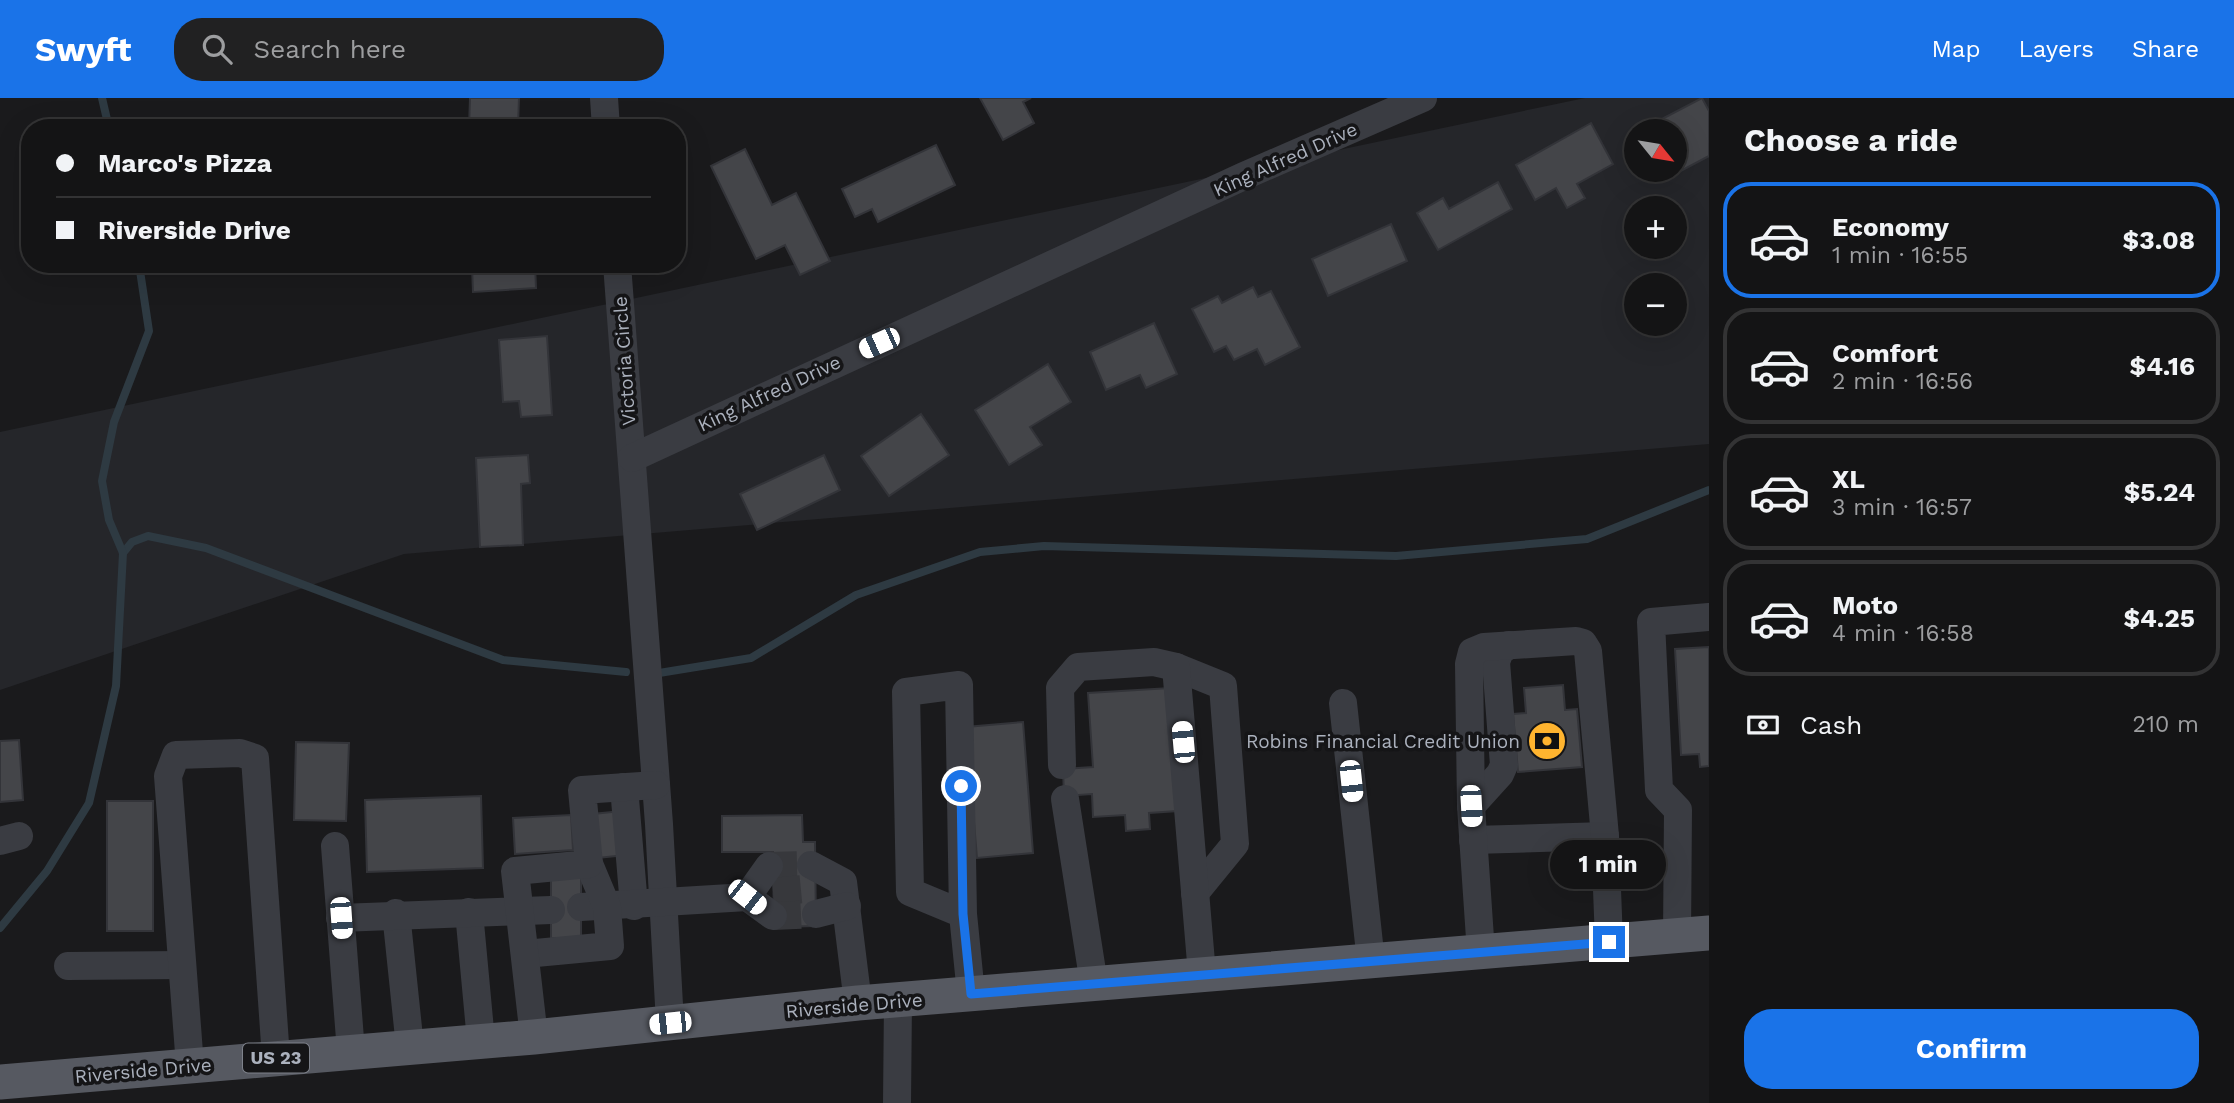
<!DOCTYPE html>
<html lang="en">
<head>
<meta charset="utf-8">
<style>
  :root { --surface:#141415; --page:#212122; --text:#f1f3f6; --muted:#9d9ea0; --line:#333334; --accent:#1a73e8 }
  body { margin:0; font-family:"Work Sans",sans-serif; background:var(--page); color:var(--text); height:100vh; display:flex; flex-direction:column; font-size:26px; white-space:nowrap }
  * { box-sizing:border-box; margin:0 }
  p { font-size:23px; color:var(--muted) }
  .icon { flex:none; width:38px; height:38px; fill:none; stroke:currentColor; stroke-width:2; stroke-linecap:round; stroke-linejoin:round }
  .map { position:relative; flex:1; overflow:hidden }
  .details { display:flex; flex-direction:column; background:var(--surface); width:525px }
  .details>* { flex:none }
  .hud { position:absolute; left:21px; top:21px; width:665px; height:154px; border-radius:28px; box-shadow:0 7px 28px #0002,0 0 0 2px var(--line); display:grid; align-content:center; height:154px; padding:0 35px; background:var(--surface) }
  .needle { width:46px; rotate:120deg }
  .controls { position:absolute; left:1624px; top:21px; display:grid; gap:14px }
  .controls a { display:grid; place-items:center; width:63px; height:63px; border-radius:50%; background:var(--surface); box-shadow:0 7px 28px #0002,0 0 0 2px var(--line); font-size:35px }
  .end { position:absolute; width:32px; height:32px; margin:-16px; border:9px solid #1a73e8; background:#fff; box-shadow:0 0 0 4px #fff }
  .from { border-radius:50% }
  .bubble { position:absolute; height:49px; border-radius:24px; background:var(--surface); box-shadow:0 7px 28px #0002,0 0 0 2px var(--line); font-size:23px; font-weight:700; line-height:49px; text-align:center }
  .car { position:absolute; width:21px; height:42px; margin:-21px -10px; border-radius:9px; box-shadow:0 0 5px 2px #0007; background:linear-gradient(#fff 24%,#345 0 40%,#fff 0 76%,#345 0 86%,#fff 0) }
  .hud b { display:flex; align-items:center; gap:24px; height:66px; font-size:26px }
  .hud b+b { border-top:2px solid var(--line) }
  .hud i { width:18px; height:18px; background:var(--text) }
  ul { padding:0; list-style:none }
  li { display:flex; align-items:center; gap:21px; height:116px; margin:0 14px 10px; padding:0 21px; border:4px solid var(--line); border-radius:28px }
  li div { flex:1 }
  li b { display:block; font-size:26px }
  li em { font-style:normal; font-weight:700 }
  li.on { border-color:var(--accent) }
  li>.icon { width:63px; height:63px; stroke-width:1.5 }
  h2 { padding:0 35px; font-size:32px; line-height:84px }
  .pay { display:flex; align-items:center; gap:18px; height:77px; padding:0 35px; font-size:26px }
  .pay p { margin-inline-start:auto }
  .primary-button { display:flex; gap:14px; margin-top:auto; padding:14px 35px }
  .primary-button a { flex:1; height:80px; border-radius:28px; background:var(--accent); color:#fff; font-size:28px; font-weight:700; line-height:80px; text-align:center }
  header { display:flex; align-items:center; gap:42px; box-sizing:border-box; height:98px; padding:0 35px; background:var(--accent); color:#fff }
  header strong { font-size:33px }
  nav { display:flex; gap:38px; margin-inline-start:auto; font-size:24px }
  .search { width:490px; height:63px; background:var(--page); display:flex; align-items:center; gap:18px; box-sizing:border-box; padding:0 24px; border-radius:28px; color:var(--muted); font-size:26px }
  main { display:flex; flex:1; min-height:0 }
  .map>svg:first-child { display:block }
  .built { fill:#25262a; fill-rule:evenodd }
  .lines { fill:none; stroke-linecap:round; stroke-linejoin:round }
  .stream { stroke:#2e3a42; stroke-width:8 }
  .building { fill:#444549; stroke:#333439; stroke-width:2 }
  .minor-tunnel { stroke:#37383c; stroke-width:28; stroke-dasharray:28 14; stroke-linecap:butt }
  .minor { stroke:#3a3c42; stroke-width:28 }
  .major { stroke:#565961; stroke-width:35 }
  .route { stroke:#1a73e8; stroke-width:9 }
  .labels { text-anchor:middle; stroke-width:7; stroke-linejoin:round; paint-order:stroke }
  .shield { fill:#151517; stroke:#7e828b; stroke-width:2 }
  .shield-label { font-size:18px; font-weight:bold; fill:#abb1bd }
  .street-label { font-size:19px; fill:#abb1bd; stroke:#151517 }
  .poi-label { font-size:19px; fill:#abb1bd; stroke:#151517; text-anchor:end }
</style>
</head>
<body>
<header>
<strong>Swyft</strong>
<div class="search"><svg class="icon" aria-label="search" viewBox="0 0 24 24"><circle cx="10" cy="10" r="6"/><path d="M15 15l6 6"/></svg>Search here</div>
<nav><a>Map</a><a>Layers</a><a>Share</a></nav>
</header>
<main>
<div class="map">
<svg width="1709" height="1005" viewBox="0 0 1709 1005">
  <rect width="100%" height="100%" fill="#1a1a1c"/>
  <!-- built -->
  <path class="built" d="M1585,0H1709V346L404,456L0,592V334ZM1636,33H1675V72H1636ZM1636,110H1675V149H1636ZM1636,187H1675V226H1636Z"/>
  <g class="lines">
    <!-- stream -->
    <g class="stream">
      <path d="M102,0L109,30"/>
      <path d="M123,455L132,444L148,438L206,450L503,562L626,574"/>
      <path d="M653,576L751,560L856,497L980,454L1044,448L1396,458L1587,441L1709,392"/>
      <path d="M0,830L47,773L89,705L116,588L123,455L109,422L102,383L114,324L149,233L139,166"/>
    </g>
  </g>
  <!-- building -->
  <g class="building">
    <path d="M470,0H519L518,28L469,30Z"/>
    <path d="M980,0H1031L1023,4L1034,25L1003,42Z"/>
    <path d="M1702,0L1709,13V58L1660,84L1653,72H1675V33H1639Z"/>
    <path d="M1591,25L1613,66L1577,86L1585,100L1567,110L1556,90L1535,102L1516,67Z"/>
    <path d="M936,47L955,87L878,124L872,111L855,119L842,91Z"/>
    <path d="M745,51L772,107L796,95L830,163L800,177L785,147L756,161L711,68Z"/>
    <path d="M1498,84L1512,111L1438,152L1417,115L1443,100L1449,111Z"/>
    <path d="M1391,126L1407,163L1328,198L1312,161Z"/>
    <path d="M494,166H535L536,190L473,194L472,169Z"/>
    <path d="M1253,189L1258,199L1271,193L1300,249L1265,267L1257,251L1234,262L1226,248L1214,254L1192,211L1218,198L1222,205Z"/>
    <path d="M1154,225L1177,276L1146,290L1140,277L1106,292L1090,254Z"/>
    <path d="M547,238L552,317L521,319L519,303L503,304L499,242Z"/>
    <path d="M1048,266L1071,304L1030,329L1042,347L1009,367L975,312Z"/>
    <path d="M921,316L949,357L889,398L861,358Z"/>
    <path d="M528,357L530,385L521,386L523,447L480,449L476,360Z"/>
    <path d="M824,357L840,392L757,432L740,396Z"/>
    <path d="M1709,549V668L1700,669L1699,656L1681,657L1675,551Z"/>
    <path d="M1563,587L1565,612L1577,611L1582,669L1518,674L1513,616L1526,615L1524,590Z"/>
    <path d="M1170,590L1178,713L1149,715L1150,731L1126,733L1125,717L1093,719L1092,696L1064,698L1063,671L1093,669L1088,595Z"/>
    <path d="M1023,624L1033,755L977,760L966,629Z"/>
    <path d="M19,642L23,702L0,704V643Z"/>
    <path d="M296,644L349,645L346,723L294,722Z"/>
    <path d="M481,698L483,770L367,774L365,702Z"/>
    <rect x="107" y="703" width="46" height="130"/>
    <path d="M621,713L625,757L598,760L593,716Z"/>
    <path d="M571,717L573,752L515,756L513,720Z"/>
    <path d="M802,717L803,744H815L816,828L774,829L773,754H722V718Z"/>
    <path d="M551,772H581V841L551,840Z"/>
  </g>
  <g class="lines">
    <!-- minor-tunnel -->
    <g class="minor-tunnel">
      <path d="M769,768L811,767"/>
      <path d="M773,794L814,790"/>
      <path d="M773,818L816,816"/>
    </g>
    <!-- minor -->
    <g class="minor">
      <path d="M604,0L606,30"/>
      <path d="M617,166L659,726L670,925"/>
      <path d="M632,360L1244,78L1423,0"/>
      <path d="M1176,569L1223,588L1235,746L1195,795"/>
      <path d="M1343,605L1371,864"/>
      <path d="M1062,667L1060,590L1078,569L1154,564L1176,569L1202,876"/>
      <path d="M624,689L634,808"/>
      <path d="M1065,701L1094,886"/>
      <path d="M1471,708L1500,676L1504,667L1496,564L1500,553L1509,547"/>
      <path d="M1473,742L1605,738"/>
      <path d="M0,743L19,738"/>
      <path d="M335,748L351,954"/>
      <path d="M811,767L843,784L858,905"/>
      <path d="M747,799L773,818"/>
      <path d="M581,809L747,799L769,768"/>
      <path d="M469,814L481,943"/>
      <path d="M396,815L410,949"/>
      <path d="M816,816L847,808"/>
      <path d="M963,816L910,794L906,594L959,587L963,816L971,896"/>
      <path d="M340,820L551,812"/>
      <path d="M1677,838L1678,712L1659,692L1651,524L1709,519"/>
      <path d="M1481,855L1471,708L1469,566L1472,554L1484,549L1576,543L1583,545L1588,553L1605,738L1609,844"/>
      <path d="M525,856L610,848L607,809L589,766"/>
      <path d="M68,868L182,867"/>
      <path d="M534,939L515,773L589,766L582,692L656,687"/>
      <path d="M190,968L168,678L176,657L240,655L255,660L276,960"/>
      <path d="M897,1005L898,902"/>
    </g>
    <!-- major -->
    <path class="major" d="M0,984L534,939L858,905L1709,835"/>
  </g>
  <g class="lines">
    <!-- route -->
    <path class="route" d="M961,688L963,816L971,896L1609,844"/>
  </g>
  <!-- icons -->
  <defs>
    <symbol id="bank-disc" viewBox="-11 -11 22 22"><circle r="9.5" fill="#ffb42f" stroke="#151517"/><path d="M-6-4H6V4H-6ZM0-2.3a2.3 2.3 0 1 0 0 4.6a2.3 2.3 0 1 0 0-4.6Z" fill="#111"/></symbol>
  </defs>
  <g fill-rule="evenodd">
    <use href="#bank-disc" x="1525" y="621" width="44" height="44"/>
  </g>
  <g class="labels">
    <!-- shield labels -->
    <rect class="shield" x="243" y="945.5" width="66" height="29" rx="5"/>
    <g class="shield-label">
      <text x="276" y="966">US 23</text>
    </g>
    <!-- street labels -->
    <g class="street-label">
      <text transform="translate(1285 61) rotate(-24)" y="7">King Alfred Drive</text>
      <text transform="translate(624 263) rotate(-94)" y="7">Victoria Circle</text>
      <text transform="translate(769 295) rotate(-25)" y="7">King Alfred Drive</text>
      <text transform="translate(854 907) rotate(-5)" y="7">Riverside Drive</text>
      <text transform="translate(143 972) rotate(-5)" y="7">Riverside Drive</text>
    </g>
    <!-- poi labels -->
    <g class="poi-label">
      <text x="1520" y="650">Robins Financial Credit Union</text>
    </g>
  </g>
</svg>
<div class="controls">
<a><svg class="needle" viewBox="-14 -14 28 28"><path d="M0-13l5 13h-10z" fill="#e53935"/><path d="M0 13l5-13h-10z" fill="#9d9ea0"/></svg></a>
<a>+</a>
<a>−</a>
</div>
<i class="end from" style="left:961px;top:688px"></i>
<i class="end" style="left:1609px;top:844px"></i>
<div class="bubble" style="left:1550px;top:742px;width:116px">1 min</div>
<i class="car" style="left:879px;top:245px;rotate:246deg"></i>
<i class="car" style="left:1183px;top:644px;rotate:355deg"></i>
<i class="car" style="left:1351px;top:683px;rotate:174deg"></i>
<i class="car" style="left:1471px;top:708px;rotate:177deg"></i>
<i class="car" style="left:747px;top:799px;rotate:128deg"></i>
<i class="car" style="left:341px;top:820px;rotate:176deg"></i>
<i class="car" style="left:670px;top:925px;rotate:264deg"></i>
<div class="hud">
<b><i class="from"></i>Marco's Pizza</b>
<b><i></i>Riverside Drive</b>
</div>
</div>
<section class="details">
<h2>Choose a ride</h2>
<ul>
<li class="on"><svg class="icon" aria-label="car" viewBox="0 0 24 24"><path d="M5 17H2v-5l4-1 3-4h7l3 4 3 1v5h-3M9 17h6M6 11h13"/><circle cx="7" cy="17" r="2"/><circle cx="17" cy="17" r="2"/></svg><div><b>Economy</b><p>1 min · 16:55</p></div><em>$3.08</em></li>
<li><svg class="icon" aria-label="car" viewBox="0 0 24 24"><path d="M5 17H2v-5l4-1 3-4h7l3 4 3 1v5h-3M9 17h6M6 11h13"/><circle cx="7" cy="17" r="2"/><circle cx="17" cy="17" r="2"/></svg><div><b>Comfort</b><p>2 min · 16:56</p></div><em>$4.16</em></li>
<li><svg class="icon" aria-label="car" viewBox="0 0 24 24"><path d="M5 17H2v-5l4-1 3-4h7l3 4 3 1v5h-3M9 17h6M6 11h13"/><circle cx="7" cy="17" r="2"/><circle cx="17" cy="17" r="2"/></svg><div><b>XL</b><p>3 min · 16:57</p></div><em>$5.24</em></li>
<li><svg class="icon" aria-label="car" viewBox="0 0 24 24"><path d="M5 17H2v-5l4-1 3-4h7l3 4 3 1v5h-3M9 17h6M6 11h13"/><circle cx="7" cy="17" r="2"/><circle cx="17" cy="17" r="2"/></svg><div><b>Moto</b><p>4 min · 16:58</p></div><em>$4.25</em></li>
</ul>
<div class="pay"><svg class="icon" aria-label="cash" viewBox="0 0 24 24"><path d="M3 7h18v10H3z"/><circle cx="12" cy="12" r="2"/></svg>Cash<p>210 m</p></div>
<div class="primary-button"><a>Confirm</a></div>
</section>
</main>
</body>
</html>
